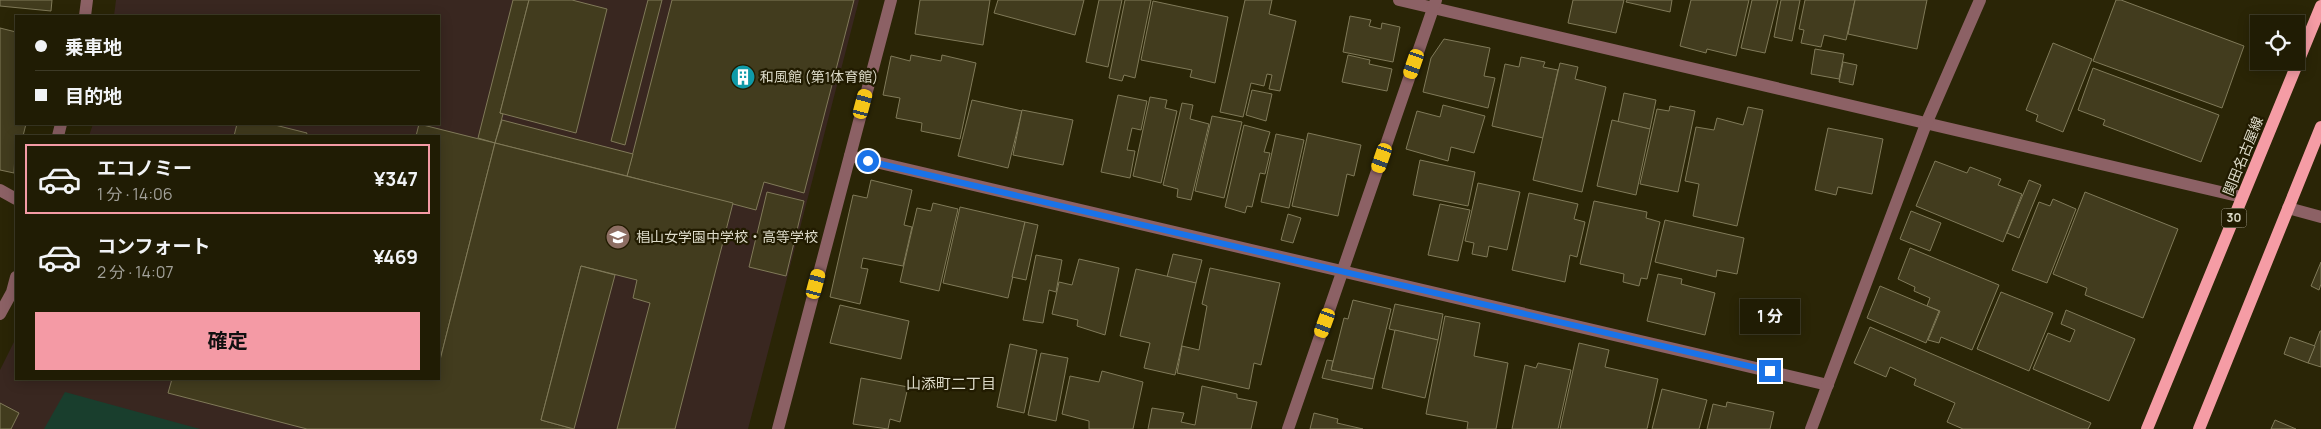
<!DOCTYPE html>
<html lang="ja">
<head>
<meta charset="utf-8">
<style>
  :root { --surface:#201c04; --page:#28250e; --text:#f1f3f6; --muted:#a2a19a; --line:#3d3a26; --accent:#f49aa5 }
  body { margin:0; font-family:Manrope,"Noto Sans JP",sans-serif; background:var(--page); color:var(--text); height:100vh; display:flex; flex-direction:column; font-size:19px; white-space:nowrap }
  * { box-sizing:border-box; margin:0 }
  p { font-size:16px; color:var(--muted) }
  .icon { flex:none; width:28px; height:28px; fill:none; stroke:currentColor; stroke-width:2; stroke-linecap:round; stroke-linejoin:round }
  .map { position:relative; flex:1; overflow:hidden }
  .panel { position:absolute; left:15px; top:135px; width:425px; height:245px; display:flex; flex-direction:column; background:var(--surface); border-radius:0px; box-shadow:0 2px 12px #0003,0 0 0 1px var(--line) }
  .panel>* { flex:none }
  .guide { position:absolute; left:15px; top:15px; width:425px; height:110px; border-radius:0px; box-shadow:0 2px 12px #0003,0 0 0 1px var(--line); display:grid; align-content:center; height:110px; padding:0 20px; background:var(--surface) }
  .controls { position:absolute; left:2250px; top:15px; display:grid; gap:10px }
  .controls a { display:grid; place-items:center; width:55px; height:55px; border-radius:0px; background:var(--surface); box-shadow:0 2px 12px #0003,0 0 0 1px var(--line); font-size:25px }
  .end { position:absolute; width:22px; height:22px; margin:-11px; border:6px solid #1a73e8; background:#fff; box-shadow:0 0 0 2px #fff }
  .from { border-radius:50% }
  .bubble { position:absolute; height:35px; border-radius:0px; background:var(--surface); box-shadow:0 2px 12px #0003,0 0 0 1px var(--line); font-size:16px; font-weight:700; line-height:35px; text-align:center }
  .car { position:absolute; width:15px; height:30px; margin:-15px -8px; border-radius:6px; box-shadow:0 0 4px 1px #0007; background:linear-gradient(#f5c518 24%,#345 0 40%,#f5c518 0 76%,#345 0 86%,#f5c518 0) }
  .guide b { display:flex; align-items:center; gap:18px; height:48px; font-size:19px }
  .guide b+b { border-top:1px solid var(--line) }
  .guide i { width:12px; height:12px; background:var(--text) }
  ul { padding:9px 0 0; list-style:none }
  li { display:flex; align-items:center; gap:15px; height:70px; margin:0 10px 8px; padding:0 10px; border:2px solid transparent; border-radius:0px }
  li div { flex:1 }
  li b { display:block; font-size:19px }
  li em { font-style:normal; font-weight:700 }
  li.current { border-color:var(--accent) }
  li>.icon { width:45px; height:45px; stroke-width:1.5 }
  .cta { display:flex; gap:10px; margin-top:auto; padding:10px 20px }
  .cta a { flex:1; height:58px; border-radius:0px; background:var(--accent); color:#111; font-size:20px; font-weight:700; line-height:58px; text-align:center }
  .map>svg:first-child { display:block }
  .education { fill:#392720 }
  .pitch { fill:#193e2d }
  .building { fill:#423c1e; stroke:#807a59 }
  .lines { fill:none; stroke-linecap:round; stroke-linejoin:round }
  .minor { stroke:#8c6165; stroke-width:12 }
  .major { stroke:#f59ca5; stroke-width:12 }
  .route { stroke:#1a73e8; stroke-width:6 }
  .labels { text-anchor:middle; stroke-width:4.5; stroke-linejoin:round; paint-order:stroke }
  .shield { fill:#211b00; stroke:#a5a18d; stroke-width:1 }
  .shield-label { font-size:12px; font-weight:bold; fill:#dddbc9 }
  .poi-label { font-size:14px; fill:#dddbc9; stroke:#211b00; text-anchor:start }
  .street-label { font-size:14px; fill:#dddbc9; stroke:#211b00 }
  .neighbourhood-label { font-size:15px; fill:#dddbc9; stroke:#211b00 }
</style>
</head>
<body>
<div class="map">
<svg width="2321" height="429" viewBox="0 0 2321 429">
  <rect width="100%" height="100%" fill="#2a2506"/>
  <!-- education -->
  <path class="education" d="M116,0H859L748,429H0V370L16,338V379H439V136H89L93,124H439V16H114Z"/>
  <!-- pitch -->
  <path class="pitch" d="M65,392L200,429H44Z"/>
  <!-- building -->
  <g class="building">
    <path d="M0,0H52L51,11L0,6Z"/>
    <path d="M513,0H529L500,113L503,114L495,143L478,138Z"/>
    <path d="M529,0H572L607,9L576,133L500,113Z"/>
    <path d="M648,0H662L625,145L611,141Z"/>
    <path d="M672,0H854L804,193L764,182L756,210L627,176Z"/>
    <path d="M920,0H990L983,45L915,34Z"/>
    <path d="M998,0H1084L1075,35L994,13Z"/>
    <path d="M1099,0H1122L1108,67L1086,62Z"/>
    <path d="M1125,0H1151L1135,78L1124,75L1122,81L1109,78Z"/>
    <path d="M1245,0H1272L1269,14L1296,21L1280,91L1269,89L1272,75L1267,74L1264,86L1251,83L1243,117L1220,112Z"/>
    <path d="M1573,0H1624L1616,33L1568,23Z"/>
    <path d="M1627,0H1672L1670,12L1626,2Z"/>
    <path d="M1691,0H1749L1736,56L1707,49L1706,53L1680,46Z"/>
    <path d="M1752,0H1778L1765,53L1741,48Z"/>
    <path d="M1781,0H1800L1792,41L1774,37Z"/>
    <path d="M1805,0H1855L1846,40L1824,35L1821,47L1801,43L1804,30L1799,29Z"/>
    <path d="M1855,0H1927L1917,49L1848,34Z"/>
    <path d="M2116,0H2121L2244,46L2222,108L2093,61Z"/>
    <path d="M1153,1L1228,17L1215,83L1190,77L1192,70L1141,60Z"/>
    <path d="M1350,16L1371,20L1369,26L1381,29L1382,23L1400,27L1393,62L1343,52Z"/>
    <path d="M0,28L16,32V124H26L23,136H16L14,173L0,170Z"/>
    <path d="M1444,39L1490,48L1484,76L1495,78L1488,108L1423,92L1431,58Z"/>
    <path d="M2053,43L2092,59L2063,132L2036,121L2038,115L2026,110Z"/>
    <path d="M1815,49L1844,54L1839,79L1811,74Z"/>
    <path d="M911,55L941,61L942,55L976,63L960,139L921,131L922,123L896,118L900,98L883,95L891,56L910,61Z"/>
    <path d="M1348,55L1370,60L1369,64L1392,69L1387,91L1342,82Z"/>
    <path d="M1521,57L1545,62L1543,67L1558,70L1543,138L1492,126L1505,64L1519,67Z"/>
    <path d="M1843,62L1857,65L1853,85L1839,82Z"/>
    <path d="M1560,63L1578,67L1575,79L1606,87L1582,192L1533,180Z"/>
    <path d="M2093,68L2219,115L2201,162L2103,125L2105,120L2078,110Z"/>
    <path d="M1252,90L1272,94L1266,121L1246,115Z"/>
    <path d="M1624,93L1656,100L1650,129L1618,122Z"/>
    <path d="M1118,95L1147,101L1141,130L1132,128L1127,150L1135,151L1130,178L1101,172Z"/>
    <path d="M1150,97L1167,100L1165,108L1177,111L1161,183L1133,176Z"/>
    <path d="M972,100L1022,111L1008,168L958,156Z"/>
    <path d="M1182,103L1193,105L1190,119L1209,124L1191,200L1177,197L1178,189L1163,185Z"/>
    <path d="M1443,105L1485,116L1474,153L1451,147L1448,161L1406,149L1417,111L1440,117Z"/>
    <path d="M1670,106L1695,111L1678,192L1640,184L1657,109L1669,111Z"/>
    <path d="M1748,107L1763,110L1737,226L1693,216L1699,184L1685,181L1696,127L1714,130L1717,118L1743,125Z"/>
    <path d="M1022,110L1073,120L1063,165L1013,155Z"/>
    <path d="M1212,116L1242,122L1224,198L1195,191Z"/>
    <path d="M502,120L633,154L627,176L495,143Z"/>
    <path d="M1612,120L1650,129L1636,195L1597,186Z"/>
    <path d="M237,124H271L307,133L306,136H234Z"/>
    <path d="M419,124L495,143L439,364V136H416Z"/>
    <path d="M1244,125L1270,132L1264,152L1270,153L1265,174L1260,173L1252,207L1247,206L1245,213L1225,207Z"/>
    <path d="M1828,128L1883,139L1872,194L1838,187L1836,195L1815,190Z"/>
    <path d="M1308,133L1361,145L1354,176L1347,174L1338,216L1292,206Z"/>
    <path d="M1276,134L1304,140L1289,208L1261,202Z"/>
    <path d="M495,143L733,203L675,429H617L650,303L633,298L637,280L581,266L541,420L574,429H307L168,393L172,379H439V364Z"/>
    <path d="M1420,160L1475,172L1468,206L1413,195Z"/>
    <path d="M1935,161L1967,173L1970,167L2001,179L1998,185L2022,194L2003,242L1916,206Z"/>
    <path d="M871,180L912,190L904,225L912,227L903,266L863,258L861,268L868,269L860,304L830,297L853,195L867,198Z"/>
    <path d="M2029,180L2041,185L2019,238L2007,233Z"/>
    <path d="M1478,183L1520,192L1507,250L1489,246L1487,257L1472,254L1474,243L1465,241Z"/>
    <path d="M767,192L804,201L786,276L749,267Z"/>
    <path d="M2085,192L2178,229L2143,318L2085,295L2087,288L2053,274Z"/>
    <path d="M1529,193L1578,204L1574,219L1585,222L1577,257L1570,255L1565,282L1512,270Z"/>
    <path d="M2053,199L2076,209L2047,283L2012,270L2039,202L2050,206Z"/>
    <path d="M1594,201L1647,212L1646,218L1660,222L1647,279L1641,278L1639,286L1623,282L1624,274L1580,264Z"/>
    <path d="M933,203L958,209L939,291L900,282L917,208L931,211Z"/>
    <path d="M1440,204L1470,210L1458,261L1428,255Z"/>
    <path d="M960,207L1025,222L1008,298L943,283Z"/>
    <path d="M1911,211L1941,223L1930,251L1900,239Z"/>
    <path d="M1288,214L1301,218L1293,243L1281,240Z"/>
    <path d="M1665,220L1744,238L1737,274L1717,270L1716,277L1655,262Z"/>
    <path d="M1025,222L1038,225L1026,280L1012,277Z"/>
    <path d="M1910,248L1999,285L1972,350L1941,337L1939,343L1928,340L1940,311L1927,306L1930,298L1914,291L1915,287L1898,279Z"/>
    <path d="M1173,254L1202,260L1196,283L1167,277Z"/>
    <path d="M1036,255L1062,260L1056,292L1049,290L1043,323L1023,320Z"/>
    <path d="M1079,259L1119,268L1105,335L1077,326L1078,320L1052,314L1059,282L1072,285Z"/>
    <path d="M2321,262V284L2319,290L2311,286Z"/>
    <path d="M581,266L615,275L574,429L541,420Z"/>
    <path d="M1210,268L1280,283L1261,365L1254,363L1249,389L1177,373L1182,346L1199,350L1207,306L1202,304Z"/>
    <path d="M1136,269L1196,283L1175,375L1144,368L1150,343L1120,336Z"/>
    <path d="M1658,274L1682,279L1681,284L1715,293L1705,335L1647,321Z"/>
    <path d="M1880,286L1939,311L1926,343L1867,318Z"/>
    <path d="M2001,292L2053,313L2029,371L1977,349Z"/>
    <path d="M1353,300L1391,309L1374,379L1331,370L1344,318L1348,319Z"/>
    <path d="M1395,304L1443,314L1438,340L1389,329Z"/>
    <path d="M840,305L909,321L901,359L830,343Z"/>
    <path d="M2066,310L2135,339L2109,401L2033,369L2048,333L2070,342L2075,330L2061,324Z"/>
    <path d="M1445,316L1480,323L1474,356L1508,363L1496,429H1467L1468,422L1426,414Z"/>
    <path d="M1870,327L2091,423L2088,429H1963L1947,422L1955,403L1914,385L1916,379L1890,367L1886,377L1854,363Z"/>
    <path d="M1395,330L1438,340L1425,398L1382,388Z"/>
    <path d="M2320,331H2321V367L2308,363Z"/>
    <path d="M2290,337L2315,346L2308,363L2284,354Z"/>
    <path d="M1579,343L1609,350L1605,367L1658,379L1647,429H1560Z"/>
    <path d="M1010,344L1037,350L1024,413L997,407Z"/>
    <path d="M1041,353L1068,358L1056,421L1028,415Z"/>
    <path d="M1327,360L1333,361L1331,370L1374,379L1372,389L1322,378Z"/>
    <path d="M1538,363L1571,370L1558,429H1512L1525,365L1536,368Z"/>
    <path d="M1102,371L1143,382L1133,429H1089V421L1062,414L1070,376L1099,382Z"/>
    <path d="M861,378L908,387L900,422L890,419L888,429L853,424Z"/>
    <path d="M1202,386L1237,394V398L1257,402L1251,429H1148L1152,408L1184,413L1181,422L1195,425Z"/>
    <path d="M1662,389L1707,400L1699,429H1652Z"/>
    <path d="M1727,402L1774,412L1770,429H1707L1713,404L1726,407Z"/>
    <path d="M0,403L19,413L11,429H0Z"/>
    <path d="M1314,413L1338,419L1337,423L1363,429H1310Z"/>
    <path d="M2275,420L2296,429H2271Z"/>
  </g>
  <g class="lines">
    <!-- minor -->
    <g class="minor">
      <path d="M1399,0L2242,197"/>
      <path d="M85,16L87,0"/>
      <path d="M58,136L61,124"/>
      <path d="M850,156L1828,385"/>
      <path d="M0,190L16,199"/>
      <path d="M2288,208L2321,217"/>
      <path d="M0,314L12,292L16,277"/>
      <path d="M778,429L891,0"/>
      <path d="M1288,429L1436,0"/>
      <path d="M1811,429L1926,124L1980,0"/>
    </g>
    <!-- major -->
    <g class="major">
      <path d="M2147,429L2321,6"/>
      <path d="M2199,429L2321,127"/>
    </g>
  </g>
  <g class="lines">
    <!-- route -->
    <path class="route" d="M868,161L1770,371"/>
  </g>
  <!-- icons -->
  <defs>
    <symbol id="building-disc" viewBox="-11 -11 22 22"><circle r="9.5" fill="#0f9aa8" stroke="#211b00"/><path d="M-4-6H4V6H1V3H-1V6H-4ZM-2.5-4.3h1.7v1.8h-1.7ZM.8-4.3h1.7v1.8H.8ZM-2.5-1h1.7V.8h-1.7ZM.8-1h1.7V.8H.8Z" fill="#fff"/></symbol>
    <symbol id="school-disc" viewBox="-11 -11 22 22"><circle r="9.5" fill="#8d6e63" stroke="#211b00"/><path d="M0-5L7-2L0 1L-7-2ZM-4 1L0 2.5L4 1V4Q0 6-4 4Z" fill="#fff"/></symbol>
  </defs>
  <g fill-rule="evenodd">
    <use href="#building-disc" x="729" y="63" width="28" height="28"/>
    <use href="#school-disc" x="604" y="223" width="28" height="28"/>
  </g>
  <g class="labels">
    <!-- shield labels -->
    <rect class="shield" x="2221.5" y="208.5" width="25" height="19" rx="4"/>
    <g class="shield-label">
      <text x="2234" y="222">30</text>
    </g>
    <!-- poi labels -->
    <g class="poi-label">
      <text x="760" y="82">和風館 (第1体育館)</text>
      <text x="636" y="242">椙山女学園中学校・高等学校</text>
    </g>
    <!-- street labels -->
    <g class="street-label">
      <text transform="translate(2243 156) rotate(-68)" y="5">関田名古屋線</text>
    </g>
    <!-- neighbourhood labels -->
    <g class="neighbourhood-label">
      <text x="951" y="389">山添町二丁目</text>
    </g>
  </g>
</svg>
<div class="controls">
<a><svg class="icon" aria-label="locate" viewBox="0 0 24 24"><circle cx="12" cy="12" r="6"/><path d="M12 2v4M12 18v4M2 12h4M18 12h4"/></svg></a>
</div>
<i class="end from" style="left:868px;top:161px"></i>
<i class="end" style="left:1770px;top:371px"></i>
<div class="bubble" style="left:1740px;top:299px;width:60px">1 分</div>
<i class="car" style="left:1414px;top:64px;rotate:199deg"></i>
<i class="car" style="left:863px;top:104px;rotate:15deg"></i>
<i class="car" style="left:1382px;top:158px;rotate:199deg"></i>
<i class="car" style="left:816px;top:284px;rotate:15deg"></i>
<i class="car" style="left:1325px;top:323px;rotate:200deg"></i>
<div class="guide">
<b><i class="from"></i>乗車地</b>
<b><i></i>目的地</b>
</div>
<section class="panel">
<ul>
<li class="current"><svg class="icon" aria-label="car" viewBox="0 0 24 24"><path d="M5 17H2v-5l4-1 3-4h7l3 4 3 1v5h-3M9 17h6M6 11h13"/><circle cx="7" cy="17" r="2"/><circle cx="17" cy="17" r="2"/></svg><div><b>エコノミー</b><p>1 分 · 14:06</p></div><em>¥347</em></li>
<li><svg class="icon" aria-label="car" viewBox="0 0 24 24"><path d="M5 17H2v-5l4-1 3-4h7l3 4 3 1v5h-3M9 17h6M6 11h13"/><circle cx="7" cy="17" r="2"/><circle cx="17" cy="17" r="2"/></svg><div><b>コンフォート</b><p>2 分 · 14:07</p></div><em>¥469</em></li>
</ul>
<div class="cta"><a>確定</a></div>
</section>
</div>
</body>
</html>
